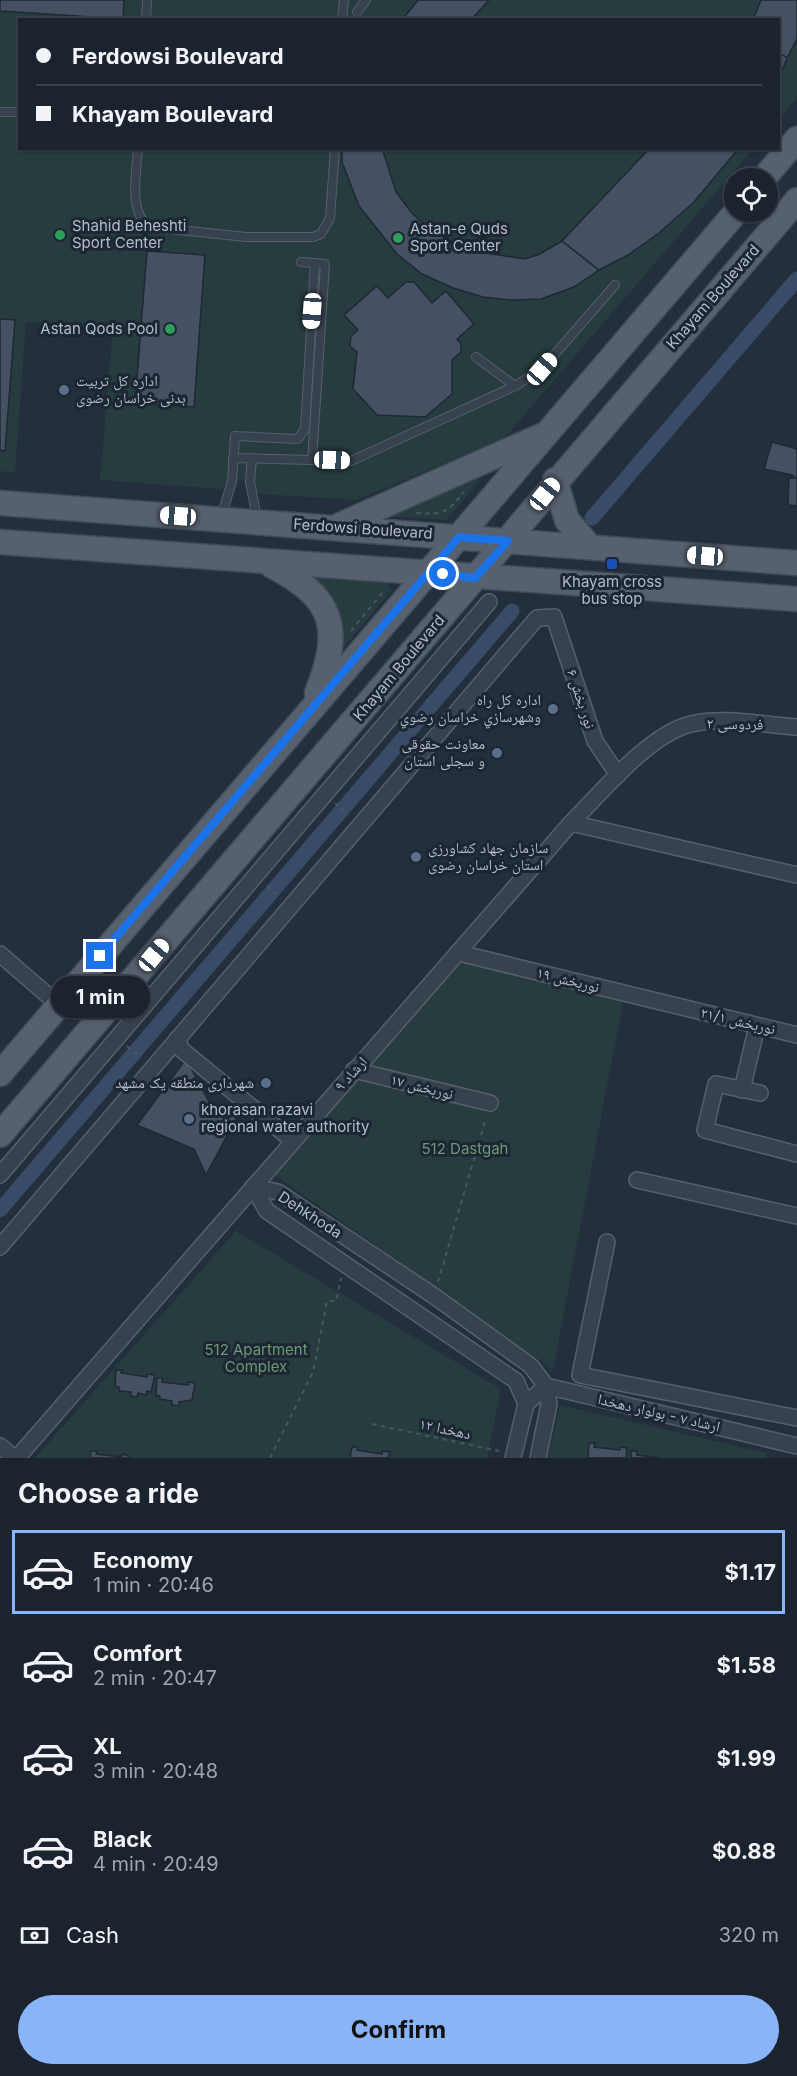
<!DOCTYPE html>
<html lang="en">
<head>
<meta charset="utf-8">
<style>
  :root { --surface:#1b232e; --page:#242b36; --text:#f1f3f6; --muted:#a0a4aa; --line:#39404a; --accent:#8ab4f8 }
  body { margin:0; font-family:Inter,"Noto Naskh Arabic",sans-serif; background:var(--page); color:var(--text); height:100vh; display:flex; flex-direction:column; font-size:22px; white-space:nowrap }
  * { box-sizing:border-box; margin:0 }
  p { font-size:20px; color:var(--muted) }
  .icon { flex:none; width:33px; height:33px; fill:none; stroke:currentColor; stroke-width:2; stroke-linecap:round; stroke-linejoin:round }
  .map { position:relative; height:1458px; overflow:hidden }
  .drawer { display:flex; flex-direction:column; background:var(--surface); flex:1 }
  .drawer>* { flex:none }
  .hud { position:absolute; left:18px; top:18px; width:762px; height:132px; border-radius:0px; box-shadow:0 2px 4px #0004,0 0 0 2px var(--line); display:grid; align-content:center; height:132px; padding:0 18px; background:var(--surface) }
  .tools { position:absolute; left:724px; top:168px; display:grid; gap:12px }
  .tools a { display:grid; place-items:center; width:54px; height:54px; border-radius:50%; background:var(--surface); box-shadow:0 2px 4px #0004,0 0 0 2px var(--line); font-size:30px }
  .end { position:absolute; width:27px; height:27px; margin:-14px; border:8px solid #1a73e8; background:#fff; box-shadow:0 0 0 3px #fff }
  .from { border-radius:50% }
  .bubble { position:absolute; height:42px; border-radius:21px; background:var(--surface); box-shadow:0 2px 4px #0004,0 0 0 2px var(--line); font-size:20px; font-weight:700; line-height:42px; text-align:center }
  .car { position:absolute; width:18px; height:36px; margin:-18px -9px; border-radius:8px; box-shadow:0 0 4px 2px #0007; background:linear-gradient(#fff 24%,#345 0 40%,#fff 0 76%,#345 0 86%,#fff 0) }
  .hud b { display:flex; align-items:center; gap:21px; height:57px; font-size:22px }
  .hud b+b { border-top:2px solid var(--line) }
  .hud i { width:15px; height:15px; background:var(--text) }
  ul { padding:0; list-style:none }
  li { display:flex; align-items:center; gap:18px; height:84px; margin:0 12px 9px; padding:0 6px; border:3px solid transparent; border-radius:0px }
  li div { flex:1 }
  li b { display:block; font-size:22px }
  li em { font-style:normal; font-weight:700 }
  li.on { border-color:var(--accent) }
  li>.icon { width:54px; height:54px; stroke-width:1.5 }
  h2 { padding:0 18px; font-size:27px; line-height:72px }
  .pay { display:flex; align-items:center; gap:15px; height:66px; padding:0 18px; font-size:22px }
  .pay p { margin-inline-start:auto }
  .cta { display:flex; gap:12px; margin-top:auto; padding:12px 18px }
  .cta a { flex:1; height:69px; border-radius:36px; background:var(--accent); color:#111; font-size:24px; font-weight:700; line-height:69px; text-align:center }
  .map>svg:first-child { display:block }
  .green { fill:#263c3f }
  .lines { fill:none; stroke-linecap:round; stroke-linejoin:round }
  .canal { stroke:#394c67; stroke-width:15 }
  .building { fill:#455162; stroke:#1f2835; stroke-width:1.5 }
  .lane-casing { stroke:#565f6c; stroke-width:10 }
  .street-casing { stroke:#565f6c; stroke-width:18 }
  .primary-casing { stroke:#414a57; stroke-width:27 }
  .path { stroke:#44595c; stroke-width:2; stroke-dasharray:4.5 4.5; stroke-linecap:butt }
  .lane { stroke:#38414e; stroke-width:8 }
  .street { stroke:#38414e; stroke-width:15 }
  .primary { stroke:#56606e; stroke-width:24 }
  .route { stroke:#1a73e8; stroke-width:8 }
  .leisure-dot { fill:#2e9e5b; stroke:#1d2633; stroke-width:2 }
  .service-dot { fill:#5c6f8a; stroke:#1d2633; stroke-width:2 }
  .transit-dot { fill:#1a4fb4; stroke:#1d2633; stroke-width:2 }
  .labels { text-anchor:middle; stroke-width:6; stroke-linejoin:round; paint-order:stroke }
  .poi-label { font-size:15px; fill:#b4bcc9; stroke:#1d2633; text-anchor:start }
  .street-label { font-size:15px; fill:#b4bcc9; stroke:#1d2633 }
  .park-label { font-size:15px; fill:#6b9a76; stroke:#1d2633 }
</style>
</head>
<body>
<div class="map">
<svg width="797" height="1458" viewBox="0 0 797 1458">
  <rect width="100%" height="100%" fill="#242f3e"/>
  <!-- green -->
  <g class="green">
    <path d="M0,0H797V97L779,119L778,20H20V148L753,149L504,439L356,500L260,494L250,482L232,481L220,489L100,480L113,328L26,322L15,473L0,471Z"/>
    <path d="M475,476L479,481L447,520L395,517L392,514Z"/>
    <path d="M307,573L384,578L392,590L342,649L320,585Z"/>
    <path d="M459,958L624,997L553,1370L275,1175Z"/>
    <path d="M236,1231L501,1389L487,1458H35Z"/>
    <path d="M560,1405L766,1453V1458H548Z"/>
  </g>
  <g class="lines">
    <!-- canal -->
    <g class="canal">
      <path d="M592,518L797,279"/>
      <path d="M0,1210L512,611"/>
    </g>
  </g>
  <!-- building -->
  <g class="building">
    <path d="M0,0H124L123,19L0,11Z"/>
    <path d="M418,0H489L471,20H402Z"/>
    <path d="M761,0H797V39L787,58L778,52V20H753Z"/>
    <path d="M778,52L787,58L778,81Z"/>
    <path d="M342,148H382L396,192L411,212L426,227L466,250L525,259L540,254L562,241L599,270L574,287L541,299L511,300L483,297L453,288L422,274L397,254L359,206L342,162Z"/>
    <path d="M650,148H739L693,203L659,233L628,255L599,270L562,241Z"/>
    <path d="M147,251L205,255L194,407L135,403Z"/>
    <path d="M406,282H414L432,303L446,291L474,324L457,339L461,344V352L452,360V394L425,417L377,415L353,389L357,352L350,346L351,336L358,330L344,315L377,286L388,298Z"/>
    <path d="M0,319L15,320L5,451L0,450Z"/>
    <path d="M772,442L797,449V506L788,505L789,478H795L792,475L764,469Z"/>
    <path d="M186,1059L210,1104L239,1113L206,1175L194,1149L137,1125Z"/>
    <path d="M116,1370H122L121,1373L147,1377V1374L155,1375L151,1392L147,1391L146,1395L138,1393L137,1397L131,1396V1392L119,1391V1387L115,1386Z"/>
    <path d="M157,1378H163L162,1382L188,1385V1382L195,1383L192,1400L179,1402V1406L172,1405V1401L160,1399V1396L156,1395Z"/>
    <path d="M589,1443H595L594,1447L620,1450V1447L627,1448L626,1458H588Z"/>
    <path d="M352,1447H357V1450L382,1454V1451L390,1452L388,1458H350Z"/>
    <path d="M91,1451H97L96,1454L121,1457L122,1454L129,1456V1458H90Z"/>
    <path d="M631,1451H637V1455L660,1458H631Z"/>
  </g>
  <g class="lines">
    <defs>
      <g id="lane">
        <path d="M357,12L366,0"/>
        <path d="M146,20L147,0"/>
        <path d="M342,20L344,0"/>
        <path d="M0,112H17"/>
        <path d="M138,148C137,171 127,215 151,227L246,237H313L321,234L330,218L335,148"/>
        <path d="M301,262L325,264L312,460"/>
        <path d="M476,357L515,386"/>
        <path d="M233,458L351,461L515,386L542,369L615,285"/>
        <path d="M252,458L250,482L257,518"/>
        <path d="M222,515L232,481L235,436L298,439L305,429L315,263"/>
      </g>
      <g id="street">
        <path d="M571,823L797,875"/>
        <path d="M459,953L797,1035"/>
        <path d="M0,954L59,1005"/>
        <path d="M177,1039L182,1050L292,1140"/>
        <path d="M354,1070L490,1103"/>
        <path d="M742,1090L757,1026"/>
        <path d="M760,1093L716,1084L705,1130L797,1154"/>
        <path d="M0,1175L489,602"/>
        <path d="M637,1180L797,1216"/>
        <path d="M253,1187L278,1192L434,1296L531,1366L546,1386L549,1404L538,1458"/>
        <path d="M253,1187L267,1211L516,1381L526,1404L513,1458"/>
        <path d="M607,1242L580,1375L797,1418"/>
        <path d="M0,1247L537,618L554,617L595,741L618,775"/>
        <path d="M526,1404L546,1386L797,1446"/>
        <path d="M0,1446L14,1458"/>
        <path d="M17,1458L571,823C601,793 649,734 691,724C723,716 764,725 797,727"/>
      </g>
      <g id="primary">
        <path d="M764,178L797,139"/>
        <path d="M555,480L567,520L590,547"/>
        <path d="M0,503L797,563"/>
        <path d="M340,525L541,436"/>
        <path d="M0,542L797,599"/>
        <path d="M271,565C334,598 343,627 317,693"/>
        <path d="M0,1074L736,212"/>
        <path d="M0,1135L797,200"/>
      </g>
    </defs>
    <!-- lane casing -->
    <use href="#lane" class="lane-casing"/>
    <!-- street casing -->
    <use href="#street" class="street-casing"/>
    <!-- primary casing -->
    <use href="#primary" class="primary-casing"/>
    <!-- path -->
    <g class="path">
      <path d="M416,513C445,515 446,513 464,492"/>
      <path d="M351,631L385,589"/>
      <path d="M426,700L440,712"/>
      <path d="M335,803L349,815"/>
      <path d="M267,886L281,898"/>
      <path d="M127,1046L141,1058"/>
      <path d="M438,1282L486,1118"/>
      <path d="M372,1424L499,1451"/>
      <path d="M270,1458L313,1372L327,1301H336L341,1278"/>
    </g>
    <!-- lane -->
    <use href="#lane" class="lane"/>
    <!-- street -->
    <use href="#street" class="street"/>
    <!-- primary -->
    <use href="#primary" class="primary"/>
  </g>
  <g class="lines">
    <!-- route -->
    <path class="route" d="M100,956L459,537L508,541L475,578L443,574"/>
  </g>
  <!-- markers -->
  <g class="leisure-dot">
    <circle cx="60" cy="235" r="6"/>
    <circle cx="398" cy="238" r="6"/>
    <circle cx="170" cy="329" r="6"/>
  </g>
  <g class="service-dot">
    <circle cx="64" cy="390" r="6"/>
    <circle cx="553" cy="709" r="6"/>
    <circle cx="497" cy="753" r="6"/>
    <circle cx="416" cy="857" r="6"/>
    <circle cx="266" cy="1083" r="6"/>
    <circle cx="189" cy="1119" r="6"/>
  </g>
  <rect class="transit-dot" x="606" y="558" width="12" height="12" rx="3"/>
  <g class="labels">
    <!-- poi labels -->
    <g class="poi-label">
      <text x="72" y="231">Shahid Beheshti<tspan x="72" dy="17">Sport Center</tspan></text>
      <text x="410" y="234">Astan-e Quds<tspan x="410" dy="17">Sport Center</tspan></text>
      <text x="158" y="334" text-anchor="end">Astan Qods Pool</text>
      <text x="76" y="386">اداره کل تربیت<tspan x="76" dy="17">بدنی خراسان رضوی</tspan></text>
      <text x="612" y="587" text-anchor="middle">Khayam cross<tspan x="612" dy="17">bus stop</tspan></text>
      <text x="541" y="705" text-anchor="end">اداره كل راه<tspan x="541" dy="17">وشهرسازي خراسان رضوي</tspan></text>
      <text x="485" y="749" text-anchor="end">معاونت حقوقی<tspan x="485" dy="17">و سجلی استان</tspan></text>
      <text x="428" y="853">سازمان جهاد کشاورزی<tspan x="428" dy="17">استان خراسان رضوی</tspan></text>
      <text x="254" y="1088" text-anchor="end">شهرداری منطقه یک مشهد</text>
      <text x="201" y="1115">khorasan razavi<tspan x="201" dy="17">regional water authority</tspan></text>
    </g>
    <!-- street labels -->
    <g class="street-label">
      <text transform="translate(713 297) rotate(-49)" y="5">Khayam Boulevard</text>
      <text transform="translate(363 529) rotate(4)" y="5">Ferdowsi Boulevard</text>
      <text transform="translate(399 668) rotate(-50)" y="5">Khayam Boulevard</text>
      <text transform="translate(581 699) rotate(72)" y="5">نور بخش ۶</text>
      <text transform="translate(735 724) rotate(1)" y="5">فردوسی ۲</text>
      <text transform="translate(568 980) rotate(14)" y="5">نوربخش ۱۹</text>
      <text transform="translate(738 1021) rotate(13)" y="5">نوربخش ۲۱/۱</text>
      <text transform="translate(351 1074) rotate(-48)" y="5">ارشاد ۹</text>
      <text transform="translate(422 1087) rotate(14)" y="5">نوربخش ۱۷</text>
      <text transform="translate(310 1215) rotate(33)" y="5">Dehkhoda</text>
      <text transform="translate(659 1413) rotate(13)" y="5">ارشاد ۷ - بولوار دهخدا</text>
      <text transform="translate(445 1429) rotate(12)" y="5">دهخدا ۱۲</text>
    </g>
    <!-- park labels -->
    <g class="park-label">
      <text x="465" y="1154">512 Dastgah</text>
      <text x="256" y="1355">512 Apartment<tspan x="256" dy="17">Complex</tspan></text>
    </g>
  </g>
</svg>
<div class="tools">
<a><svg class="icon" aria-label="locate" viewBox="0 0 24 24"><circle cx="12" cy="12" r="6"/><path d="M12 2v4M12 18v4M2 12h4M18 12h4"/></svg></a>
</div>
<i class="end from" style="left:443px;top:574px"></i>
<i class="end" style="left:100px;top:956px"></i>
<div class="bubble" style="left:51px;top:976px;width:99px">1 min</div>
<i class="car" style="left:312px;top:311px;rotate:184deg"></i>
<i class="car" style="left:542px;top:369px;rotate:41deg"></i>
<i class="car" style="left:332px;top:460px;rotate:92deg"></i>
<i class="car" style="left:545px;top:494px;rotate:39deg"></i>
<i class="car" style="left:178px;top:516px;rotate:274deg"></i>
<i class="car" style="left:705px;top:556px;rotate:274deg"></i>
<i class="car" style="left:154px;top:955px;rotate:40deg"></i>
<div class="hud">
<b><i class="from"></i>Ferdowsi Boulevard</b>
<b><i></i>Khayam Boulevard</b>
</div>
</div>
<section class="drawer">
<h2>Choose a ride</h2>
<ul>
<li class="on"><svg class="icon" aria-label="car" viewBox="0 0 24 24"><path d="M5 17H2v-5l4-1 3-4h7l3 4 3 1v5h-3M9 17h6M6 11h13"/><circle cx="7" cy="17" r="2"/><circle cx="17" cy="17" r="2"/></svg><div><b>Economy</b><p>1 min · 20:46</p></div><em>$1.17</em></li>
<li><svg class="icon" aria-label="car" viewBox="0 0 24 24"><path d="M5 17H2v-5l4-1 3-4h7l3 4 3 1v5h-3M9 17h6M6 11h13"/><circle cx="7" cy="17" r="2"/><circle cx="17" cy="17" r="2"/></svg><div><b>Comfort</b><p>2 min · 20:47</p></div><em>$1.58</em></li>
<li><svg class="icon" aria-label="car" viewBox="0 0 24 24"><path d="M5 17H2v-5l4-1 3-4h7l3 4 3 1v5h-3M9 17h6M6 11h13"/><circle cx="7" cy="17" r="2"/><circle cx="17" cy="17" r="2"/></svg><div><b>XL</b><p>3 min · 20:48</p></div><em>$1.99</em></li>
<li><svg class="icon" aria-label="car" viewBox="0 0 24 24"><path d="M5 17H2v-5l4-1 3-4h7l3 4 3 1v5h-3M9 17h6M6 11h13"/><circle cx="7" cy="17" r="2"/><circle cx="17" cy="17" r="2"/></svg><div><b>Black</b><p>4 min · 20:49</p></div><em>$0.88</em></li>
</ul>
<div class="pay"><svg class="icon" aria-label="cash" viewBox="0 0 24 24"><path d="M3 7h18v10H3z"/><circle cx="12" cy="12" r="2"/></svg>Cash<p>320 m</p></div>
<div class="cta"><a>Confirm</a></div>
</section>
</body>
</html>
